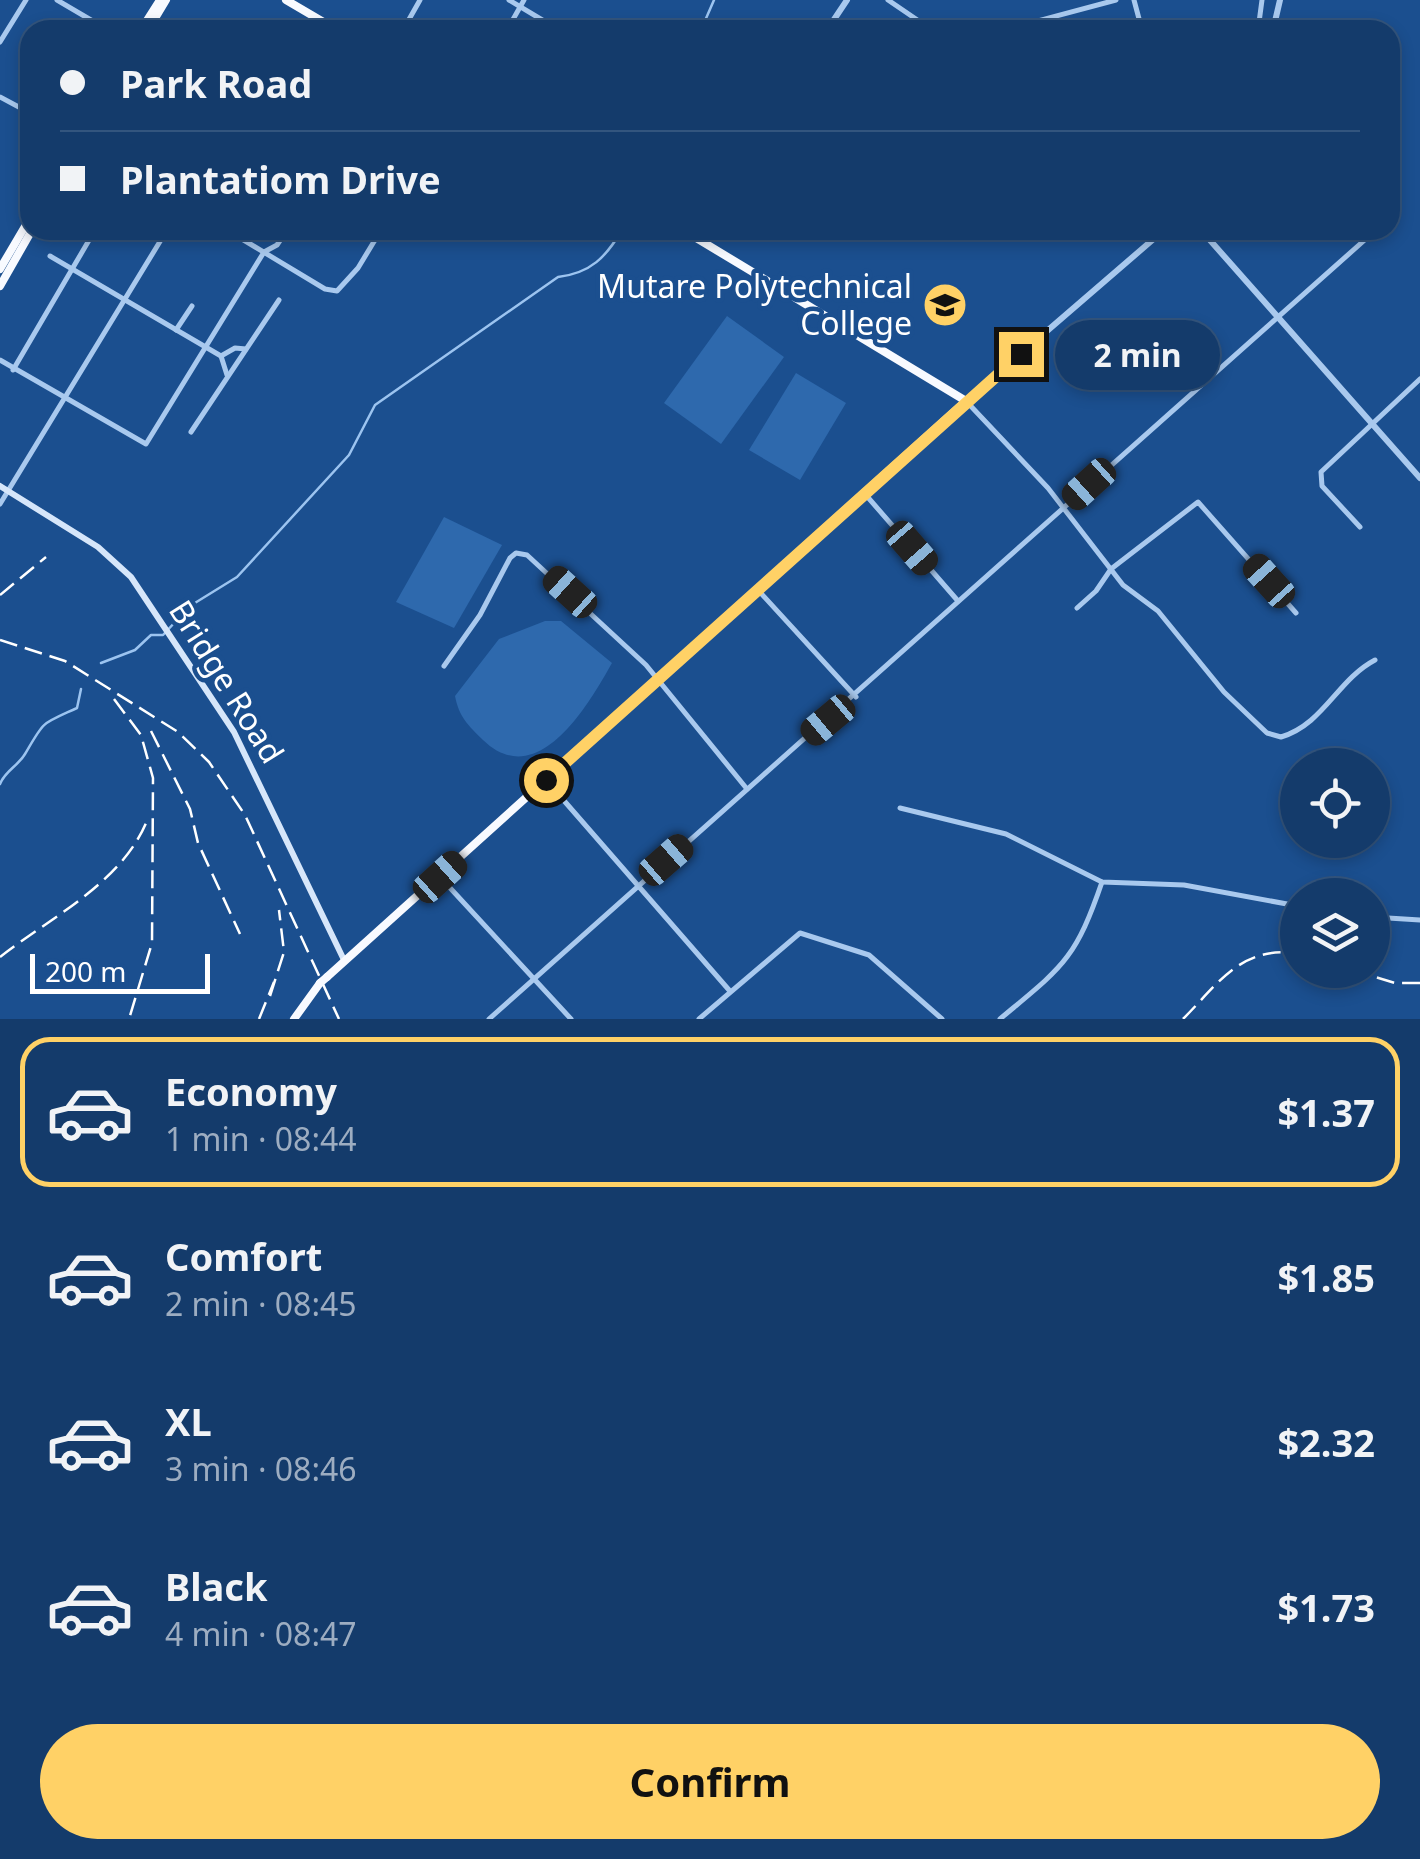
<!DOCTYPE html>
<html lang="en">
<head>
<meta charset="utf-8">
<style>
  :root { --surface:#143b6b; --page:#1d4271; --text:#f1f3f6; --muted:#9dadc1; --line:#33557e; --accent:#ffd166 }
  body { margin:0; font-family:"Noto Sans",sans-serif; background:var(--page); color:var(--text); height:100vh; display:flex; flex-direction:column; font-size:38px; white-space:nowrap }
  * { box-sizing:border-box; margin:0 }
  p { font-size:32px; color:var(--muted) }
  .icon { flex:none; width:55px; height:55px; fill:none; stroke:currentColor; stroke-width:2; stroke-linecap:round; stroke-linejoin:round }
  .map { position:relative; height:1019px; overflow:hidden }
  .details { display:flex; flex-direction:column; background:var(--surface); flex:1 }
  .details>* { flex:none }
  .banner { position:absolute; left:20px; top:20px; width:1380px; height:220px; border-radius:30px; box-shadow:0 5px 15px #0003,0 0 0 2px var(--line); display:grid; align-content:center; height:220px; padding:0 40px; background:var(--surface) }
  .tools { position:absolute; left:1280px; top:748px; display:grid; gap:20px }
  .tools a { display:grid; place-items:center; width:110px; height:110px; border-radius:50%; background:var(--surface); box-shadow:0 5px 15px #0003,0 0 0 2px var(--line); font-size:50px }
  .scale { position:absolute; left:30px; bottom:25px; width:180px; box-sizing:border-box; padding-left:10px; border:5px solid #fff; border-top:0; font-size:28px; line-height:35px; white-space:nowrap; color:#fff; -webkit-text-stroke:8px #1b4f8f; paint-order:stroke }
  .end { position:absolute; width:45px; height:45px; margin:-22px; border:12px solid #ffd166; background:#111; box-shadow:0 0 0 5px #111 }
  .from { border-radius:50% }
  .bubble { position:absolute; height:70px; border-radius:35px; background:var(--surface); box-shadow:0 5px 15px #0003,0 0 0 2px var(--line); font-size:32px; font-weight:700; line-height:70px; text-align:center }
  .car { position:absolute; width:30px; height:60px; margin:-30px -15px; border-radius:12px; box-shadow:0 0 8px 2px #0007; background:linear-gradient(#222 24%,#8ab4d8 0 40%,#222 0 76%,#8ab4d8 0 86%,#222 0) }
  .banner b { display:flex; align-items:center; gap:35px; height:95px; font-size:38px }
  .banner b+b { border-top:2px solid var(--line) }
  .banner i { width:25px; height:25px; background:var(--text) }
  ul { padding:18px 0 0; list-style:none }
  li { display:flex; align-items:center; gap:30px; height:150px; margin:0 20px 15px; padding:0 20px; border:5px solid transparent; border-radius:30px }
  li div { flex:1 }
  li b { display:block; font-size:38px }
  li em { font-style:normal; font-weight:700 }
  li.current { border-color:var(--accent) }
  li>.icon { width:90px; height:90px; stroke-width:1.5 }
  .cta { display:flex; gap:20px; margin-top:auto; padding:20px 40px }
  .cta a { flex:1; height:115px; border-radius:60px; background:var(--accent); color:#111; font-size:40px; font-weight:700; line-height:115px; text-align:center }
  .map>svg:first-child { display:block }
  .green { fill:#2e69ad }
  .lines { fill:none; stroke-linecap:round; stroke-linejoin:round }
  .stream { stroke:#9cc4f0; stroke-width:2.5 }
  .minor { stroke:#a9c9ee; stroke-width:5 }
  .tertiary { stroke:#a9c9ee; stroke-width:6 }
  .secondary { stroke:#d6e6fa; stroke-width:6 }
  .trunk { stroke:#f8faff; stroke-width:8 }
  .rail { stroke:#fff; stroke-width:2.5; stroke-dasharray:18 8; stroke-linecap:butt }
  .trunk-bridge { stroke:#f8faff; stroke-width:8 }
  .route { stroke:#ffd166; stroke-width:12 }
  .labels { text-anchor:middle; stroke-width:9; stroke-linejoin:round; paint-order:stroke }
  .poi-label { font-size:32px; fill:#fff; stroke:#1b4f8f; text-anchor:end }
  .street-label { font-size:32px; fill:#fff; stroke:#1b4f8f }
</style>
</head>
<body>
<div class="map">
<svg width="1420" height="1019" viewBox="0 0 1420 1019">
  <rect width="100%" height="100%" fill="#1b4f8f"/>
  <!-- green -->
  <g class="green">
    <path d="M727,316L784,357L721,444L664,403Z"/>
    <path d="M796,373L846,403L800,480L749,450Z"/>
    <path d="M444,517L502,545L454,628L396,602Z"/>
    <path d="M545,621H561L612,663C589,704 538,793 483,740C468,725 459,717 455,696L499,639Z"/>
  </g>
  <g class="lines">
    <!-- stream -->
    <g class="stream">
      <path d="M701,30L714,0"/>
      <path d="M101,663L135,650L151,635H163L190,606L237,577L349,455L375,405L558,277C591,273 606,257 622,230"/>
      <path d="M0,784C5,771 18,766 25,754C45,720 40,725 77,708L81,689"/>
    </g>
    <!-- minor -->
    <g class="minor">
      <path d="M57,0L108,30"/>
      <path d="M509,0L559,30"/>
      <path d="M888,0L932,30"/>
      <path d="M1134,0L1142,30"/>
      <path d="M403,30L420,0"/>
      <path d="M507,30L524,0"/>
      <path d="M1004,30L1116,0"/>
      <path d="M1258,30L1262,0"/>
      <path d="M0,42L26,0"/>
      <path d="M0,97L30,113"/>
      <path d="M227,230L325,289L337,291L358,268L381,230"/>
      <path d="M50,256L221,356"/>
      <path d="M176,330L192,306"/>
      <path d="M0,360L146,444L264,252L277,245L287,230"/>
      <path d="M13,370L95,230"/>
      <path d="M227,375L221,356L235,348L246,349"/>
      <path d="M966,401L1048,488L1123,585L1158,611L1224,692L1267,733L1281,737C1324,724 1337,680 1375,660"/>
      <path d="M191,432L279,300"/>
      <path d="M865,494L958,601"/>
      <path d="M0,504L167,230"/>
      <path d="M1360,527L1322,486L1321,472L1420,379"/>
      <path d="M758,590L856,697"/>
      <path d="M1077,608L1096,591L1111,569L1198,502L1296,613"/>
      <path d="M444,666L480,615L510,558L516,553L527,555L646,665L747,789"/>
      <path d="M546,780L729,990"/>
      <path d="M900,808L1006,834L1102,882L1184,885L1298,906"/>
      <path d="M440,877L571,1019"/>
      <path d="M1372,917L1420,920"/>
      <path d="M489,1019L1368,237"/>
      <path d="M699,1019L800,933L869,955L942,1019"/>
      <path d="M1000,1019C1062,967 1075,961 1102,882"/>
    </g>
    <!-- tertiary -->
    <g class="tertiary">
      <path d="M827,30L847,0"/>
      <path d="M1273,30L1280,0"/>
      <path d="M1201,230L1420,478"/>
      <path d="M966,401L1164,230"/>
    </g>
    <!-- secondary -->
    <path class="secondary" d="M0,486L98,547L131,577L234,732L344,960"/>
    <!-- trunk -->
    <g class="trunk">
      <path d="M286,0L337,30"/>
      <path d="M141,30L160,0"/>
      <path d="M148,30L166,0"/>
      <path d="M0,269L30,218"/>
      <path d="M0,286L32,230"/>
      <path d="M327,977L966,401L683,230"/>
      <path d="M294,1019L320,983"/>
    </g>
    <!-- rail -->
    <g class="rail">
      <path d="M0,595L46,557"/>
      <path d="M0,640L65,661L178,732L209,762L245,815L339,1019"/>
      <path d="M114,699L141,735L153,778L152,943L129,1019"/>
      <path d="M151,731L190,809L198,843L240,934"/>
      <path d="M0,957C51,917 124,882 148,818"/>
      <path d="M1352,970L1395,983H1420"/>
      <path d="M270,996L284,952L279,910"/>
      <path d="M259,1019L274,982"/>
      <path d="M1183,1019C1219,983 1240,946 1298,953"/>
    </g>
    <!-- trunk-bridge -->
    <path class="trunk-bridge" d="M320,983L327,977"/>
  </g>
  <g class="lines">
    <!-- route -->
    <path class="route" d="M546,780L1021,354"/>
  </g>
  <!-- icons -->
  <defs>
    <symbol id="university-disc" viewBox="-11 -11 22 22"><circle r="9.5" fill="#ffd166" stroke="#1b4f8f"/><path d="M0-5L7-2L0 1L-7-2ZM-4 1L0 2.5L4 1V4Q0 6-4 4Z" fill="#111"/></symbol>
  </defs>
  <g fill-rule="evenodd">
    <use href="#university-disc" x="920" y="280" width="50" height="50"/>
  </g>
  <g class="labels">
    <!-- poi labels -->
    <g class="poi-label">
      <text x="912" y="298">Mutare Polytechnical<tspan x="912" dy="37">College</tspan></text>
    </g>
    <!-- street labels -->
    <g class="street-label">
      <text transform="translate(226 682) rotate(58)" y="11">Bridge Road</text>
    </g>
  </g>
</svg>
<div class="tools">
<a><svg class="icon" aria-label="locate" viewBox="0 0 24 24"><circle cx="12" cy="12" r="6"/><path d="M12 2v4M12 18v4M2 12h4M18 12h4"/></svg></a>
<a><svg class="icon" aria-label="layers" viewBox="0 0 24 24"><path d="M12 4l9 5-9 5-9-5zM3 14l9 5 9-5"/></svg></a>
</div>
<div class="scale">200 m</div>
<i class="end from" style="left:546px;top:780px"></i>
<i class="end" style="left:1021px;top:354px"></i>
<div class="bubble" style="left:1055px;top:320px;width:165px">2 min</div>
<i class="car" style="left:1089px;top:484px;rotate:228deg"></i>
<i class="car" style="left:912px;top:548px;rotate:139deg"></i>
<i class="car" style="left:1269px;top:581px;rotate:318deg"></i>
<i class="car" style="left:570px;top:592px;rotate:312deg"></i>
<i class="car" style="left:828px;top:720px;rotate:230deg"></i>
<i class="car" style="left:666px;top:860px;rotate:49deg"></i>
<i class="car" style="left:440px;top:877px;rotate:48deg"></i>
<div class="banner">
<b><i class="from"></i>Park Road</b>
<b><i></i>Plantatiom Drive</b>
</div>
</div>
<section class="details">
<ul>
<li class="current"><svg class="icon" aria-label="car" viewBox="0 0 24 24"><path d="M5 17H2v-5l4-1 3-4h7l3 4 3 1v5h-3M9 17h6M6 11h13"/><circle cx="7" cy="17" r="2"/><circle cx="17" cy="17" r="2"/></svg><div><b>Economy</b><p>1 min · 08:44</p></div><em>$1.37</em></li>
<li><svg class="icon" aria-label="car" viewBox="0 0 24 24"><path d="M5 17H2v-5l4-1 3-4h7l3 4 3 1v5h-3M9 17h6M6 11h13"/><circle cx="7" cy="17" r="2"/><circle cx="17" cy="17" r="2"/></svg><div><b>Comfort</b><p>2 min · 08:45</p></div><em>$1.85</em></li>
<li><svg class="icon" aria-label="car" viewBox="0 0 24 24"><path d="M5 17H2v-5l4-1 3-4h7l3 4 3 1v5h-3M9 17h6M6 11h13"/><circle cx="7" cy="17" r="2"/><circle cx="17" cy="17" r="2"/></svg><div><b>XL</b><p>3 min · 08:46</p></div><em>$2.32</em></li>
<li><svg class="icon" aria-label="car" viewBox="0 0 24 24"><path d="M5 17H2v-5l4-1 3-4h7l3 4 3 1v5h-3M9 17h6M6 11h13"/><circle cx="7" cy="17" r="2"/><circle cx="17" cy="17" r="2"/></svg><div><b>Black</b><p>4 min · 08:47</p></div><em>$1.73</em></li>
</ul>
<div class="cta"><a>Confirm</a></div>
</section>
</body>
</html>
